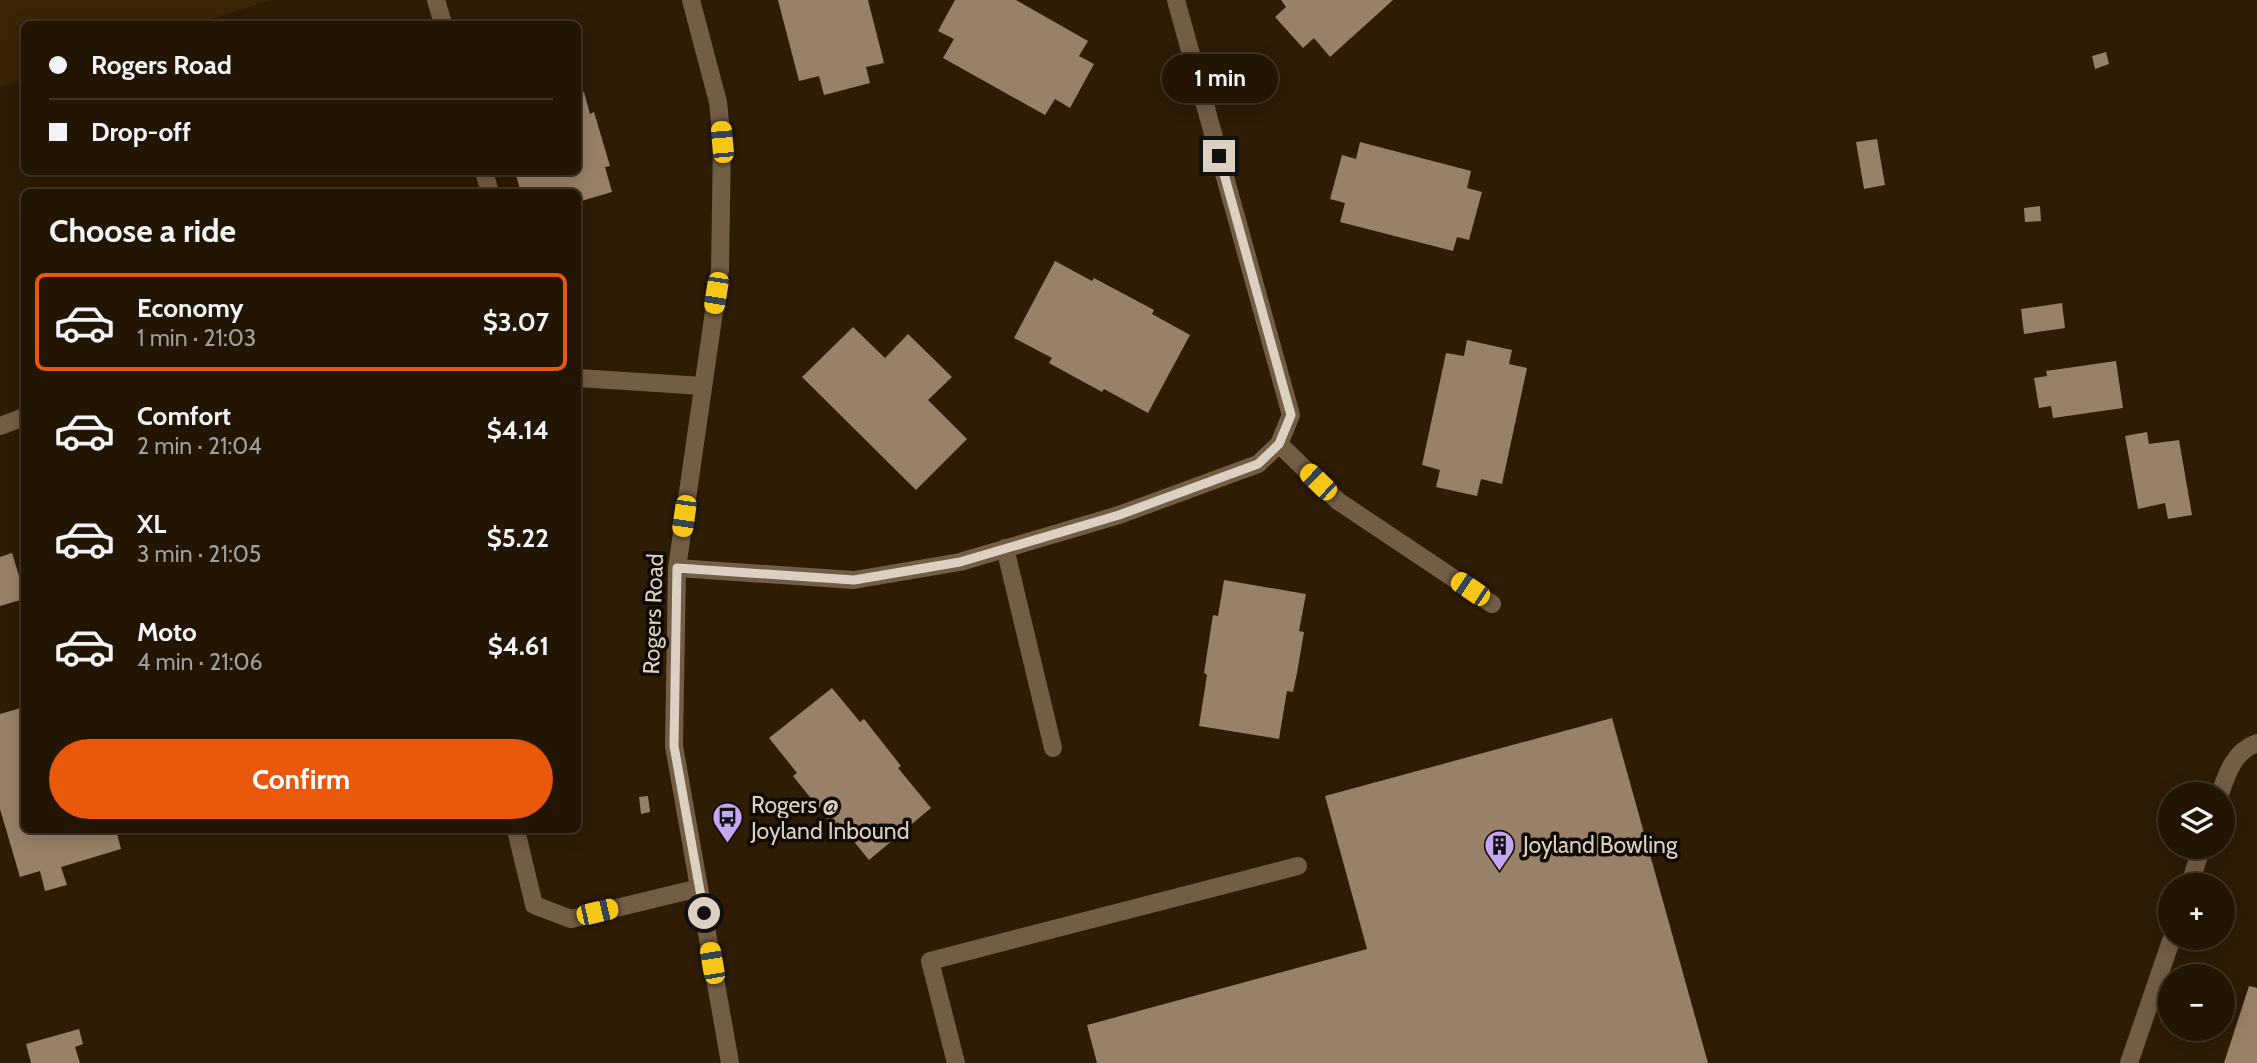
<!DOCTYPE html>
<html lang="en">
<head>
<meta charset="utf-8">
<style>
  :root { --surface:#221504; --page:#2e2213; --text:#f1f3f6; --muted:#a29f9a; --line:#3f3426; --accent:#ea580c }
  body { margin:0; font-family:Cabin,sans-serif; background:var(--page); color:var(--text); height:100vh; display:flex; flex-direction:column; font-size:26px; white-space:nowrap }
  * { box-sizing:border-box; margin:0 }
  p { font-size:23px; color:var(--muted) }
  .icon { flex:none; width:38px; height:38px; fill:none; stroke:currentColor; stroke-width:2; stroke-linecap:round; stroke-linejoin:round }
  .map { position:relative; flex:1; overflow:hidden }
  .sheet { position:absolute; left:21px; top:189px; width:560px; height:644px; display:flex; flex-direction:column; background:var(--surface); border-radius:10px; box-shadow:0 4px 18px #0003,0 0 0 2px var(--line) }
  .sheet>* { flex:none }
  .top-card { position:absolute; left:21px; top:21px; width:560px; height:154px; border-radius:10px; box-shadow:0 4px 18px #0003,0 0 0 2px var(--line); display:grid; align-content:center; height:154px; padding:0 28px; background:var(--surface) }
  .controls { position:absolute; left:2158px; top:782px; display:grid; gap:14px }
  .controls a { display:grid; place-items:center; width:77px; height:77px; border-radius:50%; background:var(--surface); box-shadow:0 4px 18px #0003,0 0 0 2px var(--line); font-size:35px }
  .end { position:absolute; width:32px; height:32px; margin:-16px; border:9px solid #dcd0c2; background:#111; box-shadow:0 0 0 4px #111 }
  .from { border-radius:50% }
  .bubble { position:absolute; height:49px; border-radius:24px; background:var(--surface); box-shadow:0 4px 18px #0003,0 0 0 2px var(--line); font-size:23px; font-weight:800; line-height:49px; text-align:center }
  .car { position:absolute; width:21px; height:42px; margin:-21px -10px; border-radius:9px; box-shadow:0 0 5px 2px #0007; background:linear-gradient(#f5c518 24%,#345 0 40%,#f5c518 0 76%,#345 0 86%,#f5c518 0) }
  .top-card b { display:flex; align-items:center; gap:24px; height:66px; font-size:26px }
  .top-card b+b { border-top:2px solid var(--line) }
  .top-card i { width:18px; height:18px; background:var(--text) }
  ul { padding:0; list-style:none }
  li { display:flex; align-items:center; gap:21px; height:98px; margin:0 14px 10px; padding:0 14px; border:4px solid transparent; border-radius:10px }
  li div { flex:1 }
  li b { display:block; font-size:26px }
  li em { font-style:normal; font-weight:800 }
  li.active { border-color:var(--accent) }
  li>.icon { width:63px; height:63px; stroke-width:1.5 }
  h2 { padding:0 28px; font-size:32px; line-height:84px }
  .primary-button { display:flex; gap:14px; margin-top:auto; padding:14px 28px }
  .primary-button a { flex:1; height:80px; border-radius:42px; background:var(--accent); color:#fff; font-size:28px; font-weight:800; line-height:80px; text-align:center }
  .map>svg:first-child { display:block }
  .built { fill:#3b2506 }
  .building { fill:#988168 }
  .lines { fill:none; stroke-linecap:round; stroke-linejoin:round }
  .minor { stroke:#735d45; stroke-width:18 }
  .route { stroke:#dcd0c2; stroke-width:9 }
  .labels { text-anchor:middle; stroke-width:7; stroke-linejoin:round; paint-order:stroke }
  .street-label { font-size:23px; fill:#dcd0c2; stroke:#100902 }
  .poi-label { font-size:23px; fill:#dcd0c2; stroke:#100902; text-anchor:start }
</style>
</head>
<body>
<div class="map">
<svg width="2257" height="1063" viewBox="0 0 2257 1063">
  <rect width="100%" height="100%" fill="#2e1c05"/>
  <!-- built -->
  <path class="built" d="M0,0H272L195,24H24V79L0,87Z"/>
  <!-- building -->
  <g class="building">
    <path d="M778,0H868L884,63L866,67L870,83L824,95L819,76L799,81Z"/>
    <path d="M955,0H1016L1088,41L1079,56L1094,64L1070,108L1055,99L1045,115L943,58L954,39L938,31Z"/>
    <path d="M1281,0H1393L1330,57L1314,38L1303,48L1275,17L1286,7Z"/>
    <path d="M2106,52L2109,64L2095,69L2092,56Z"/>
    <path d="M584,92L590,114L594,112L610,166L605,167L612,192L578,202V192H523L522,188L520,189L515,172H578V94Z"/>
    <path d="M1877,139L1885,185L1864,189L1856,142Z"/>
    <path d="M1360,142L1471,171L1467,188L1482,192L1469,240L1457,237L1453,251L1340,222L1345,203L1330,199L1342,155L1356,159Z"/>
    <path d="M2040,206L2041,221L2025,222L2024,208Z"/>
    <path d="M1055,261L1092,281L1094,278L1154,310L1152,314L1190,335L1148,413L1104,389L1102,392L1049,363L1052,358L1014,338Z"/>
    <path d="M2062,303L2065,328L2024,334L2021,309Z"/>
    <path d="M853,327L885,358L908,334L952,377L928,400L967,439L916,490L802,377Z"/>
    <path d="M1467,340L1512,350L1509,364L1527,368L1502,484L1481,479L1477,496L1436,487L1440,470L1422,465L1446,353L1464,356Z"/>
    <path d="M2116,361L2123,408L2053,418L2051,406L2039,408L2034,378L2047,376L2046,371Z"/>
    <path d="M2147,432L2149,444L2179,440L2192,515L2168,519L2165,503L2138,509L2125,436Z"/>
    <path d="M12,553L24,592V599L0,606V557Z"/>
    <path d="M1224,580L1306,594L1299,631L1304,632L1297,673L1293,692L1287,691L1279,739L1199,726L1207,675L1204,673L1213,615L1218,616Z"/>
    <path d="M832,688L860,722L864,719L901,766L898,768L931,808L869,860L838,822L833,826L793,776L797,773L769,738Z"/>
    <path d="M24,707V830H116L121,849L61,867L67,885L45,891L40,871L20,877L0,809V714Z"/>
    <path d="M1612,718L1708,1063H1097L1087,1025L1367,949L1325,796Z"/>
    <path d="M648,796L650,812L641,814L639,797Z"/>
    <path d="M2249,986L2257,988V1063H2224Z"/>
    <path d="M79,1029L83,1044L75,1047L80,1063H31L26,1044Z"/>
  </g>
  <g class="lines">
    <!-- minor -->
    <g class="minor">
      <path d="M436,0L443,24"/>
      <path d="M691,0L718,102L722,142L720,270L677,568L674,746L730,1063"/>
      <path d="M484,172L490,192"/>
      <path d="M578,378L703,386"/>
      <path d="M0,426L24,417"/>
      <path d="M1279,444L1338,501L1492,604"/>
      <path d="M1005,548L1053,748"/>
      <path d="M677,568L854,580L960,562L1119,515L1258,464L1279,444L1291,415L1176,0"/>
      <path d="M2220,794C2227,773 2234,751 2257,743"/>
      <path d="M516,830L534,905L571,919L699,888"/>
      <path d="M2189,886L2202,847"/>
      <path d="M956,1063L930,961L1298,866"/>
      <path d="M2129,1063L2172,938"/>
    </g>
  </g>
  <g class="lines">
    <!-- route -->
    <path class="route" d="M704,913L674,746L677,568L854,580L960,562L1119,515L1258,464L1279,444L1291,415L1219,156"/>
  </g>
  <!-- icons -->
  <defs>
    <symbol id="bus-pin" viewBox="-11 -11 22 30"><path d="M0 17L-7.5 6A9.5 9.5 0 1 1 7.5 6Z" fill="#c5a6f0" stroke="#100902"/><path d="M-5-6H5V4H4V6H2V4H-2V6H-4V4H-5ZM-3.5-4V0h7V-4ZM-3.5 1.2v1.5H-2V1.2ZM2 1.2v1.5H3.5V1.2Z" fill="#111"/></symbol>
    <symbol id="building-pin" viewBox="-11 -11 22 30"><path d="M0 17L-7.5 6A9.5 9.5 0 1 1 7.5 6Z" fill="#c5a6f0" stroke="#100902"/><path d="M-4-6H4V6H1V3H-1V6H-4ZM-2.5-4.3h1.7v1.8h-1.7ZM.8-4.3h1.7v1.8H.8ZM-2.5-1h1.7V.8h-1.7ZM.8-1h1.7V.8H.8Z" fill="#111"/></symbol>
  </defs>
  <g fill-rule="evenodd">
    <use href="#bus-pin" x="710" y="800" width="35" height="47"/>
    <use href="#building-pin" x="1482" y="828" width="35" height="47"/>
  </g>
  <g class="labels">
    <!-- street labels -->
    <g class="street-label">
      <text transform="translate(653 614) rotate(-88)" y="8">Rogers Road</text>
    </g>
    <!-- poi labels -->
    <g class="poi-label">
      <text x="751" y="813">Rogers @<tspan x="751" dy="26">Joyland Inbound</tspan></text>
      <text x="1523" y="853">Joyland Bowling</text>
    </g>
  </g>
</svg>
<div class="controls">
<a><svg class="icon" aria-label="layers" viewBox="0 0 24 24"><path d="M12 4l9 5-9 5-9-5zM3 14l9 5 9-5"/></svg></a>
<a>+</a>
<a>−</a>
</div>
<i class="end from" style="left:704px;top:913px"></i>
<i class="end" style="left:1219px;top:156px"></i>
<div class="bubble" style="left:1162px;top:54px;width:116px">1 min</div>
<i class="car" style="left:722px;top:142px;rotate:355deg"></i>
<i class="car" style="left:716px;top:293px;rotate:189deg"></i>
<i class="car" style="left:1318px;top:482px;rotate:314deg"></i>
<i class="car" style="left:684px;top:516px;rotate:188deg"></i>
<i class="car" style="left:1470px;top:589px;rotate:304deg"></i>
<i class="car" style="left:597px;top:912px;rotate:77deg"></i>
<i class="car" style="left:712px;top:963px;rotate:350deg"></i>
<div class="top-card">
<b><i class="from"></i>Rogers Road</b>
<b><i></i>Drop-off</b>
</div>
<section class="sheet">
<h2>Choose a ride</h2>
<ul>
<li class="active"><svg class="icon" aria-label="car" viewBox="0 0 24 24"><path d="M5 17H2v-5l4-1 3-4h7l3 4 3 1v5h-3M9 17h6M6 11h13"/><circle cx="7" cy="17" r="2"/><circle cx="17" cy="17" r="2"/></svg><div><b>Economy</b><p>1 min · 21:03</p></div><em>$3.07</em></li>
<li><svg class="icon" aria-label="car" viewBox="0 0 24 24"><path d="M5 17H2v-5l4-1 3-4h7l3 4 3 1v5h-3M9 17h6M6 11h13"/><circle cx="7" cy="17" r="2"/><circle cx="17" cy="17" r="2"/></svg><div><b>Comfort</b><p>2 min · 21:04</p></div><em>$4.14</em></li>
<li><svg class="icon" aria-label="car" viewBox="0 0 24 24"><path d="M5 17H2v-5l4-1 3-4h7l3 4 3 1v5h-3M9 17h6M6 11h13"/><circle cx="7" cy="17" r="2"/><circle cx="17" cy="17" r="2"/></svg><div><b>XL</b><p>3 min · 21:05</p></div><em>$5.22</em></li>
<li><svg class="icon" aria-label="car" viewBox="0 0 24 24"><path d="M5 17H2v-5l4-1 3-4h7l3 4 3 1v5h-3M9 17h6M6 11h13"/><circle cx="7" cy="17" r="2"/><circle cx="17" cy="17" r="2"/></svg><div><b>Moto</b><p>4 min · 21:06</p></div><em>$4.61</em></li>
</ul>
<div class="primary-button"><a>Confirm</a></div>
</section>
</div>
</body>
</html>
